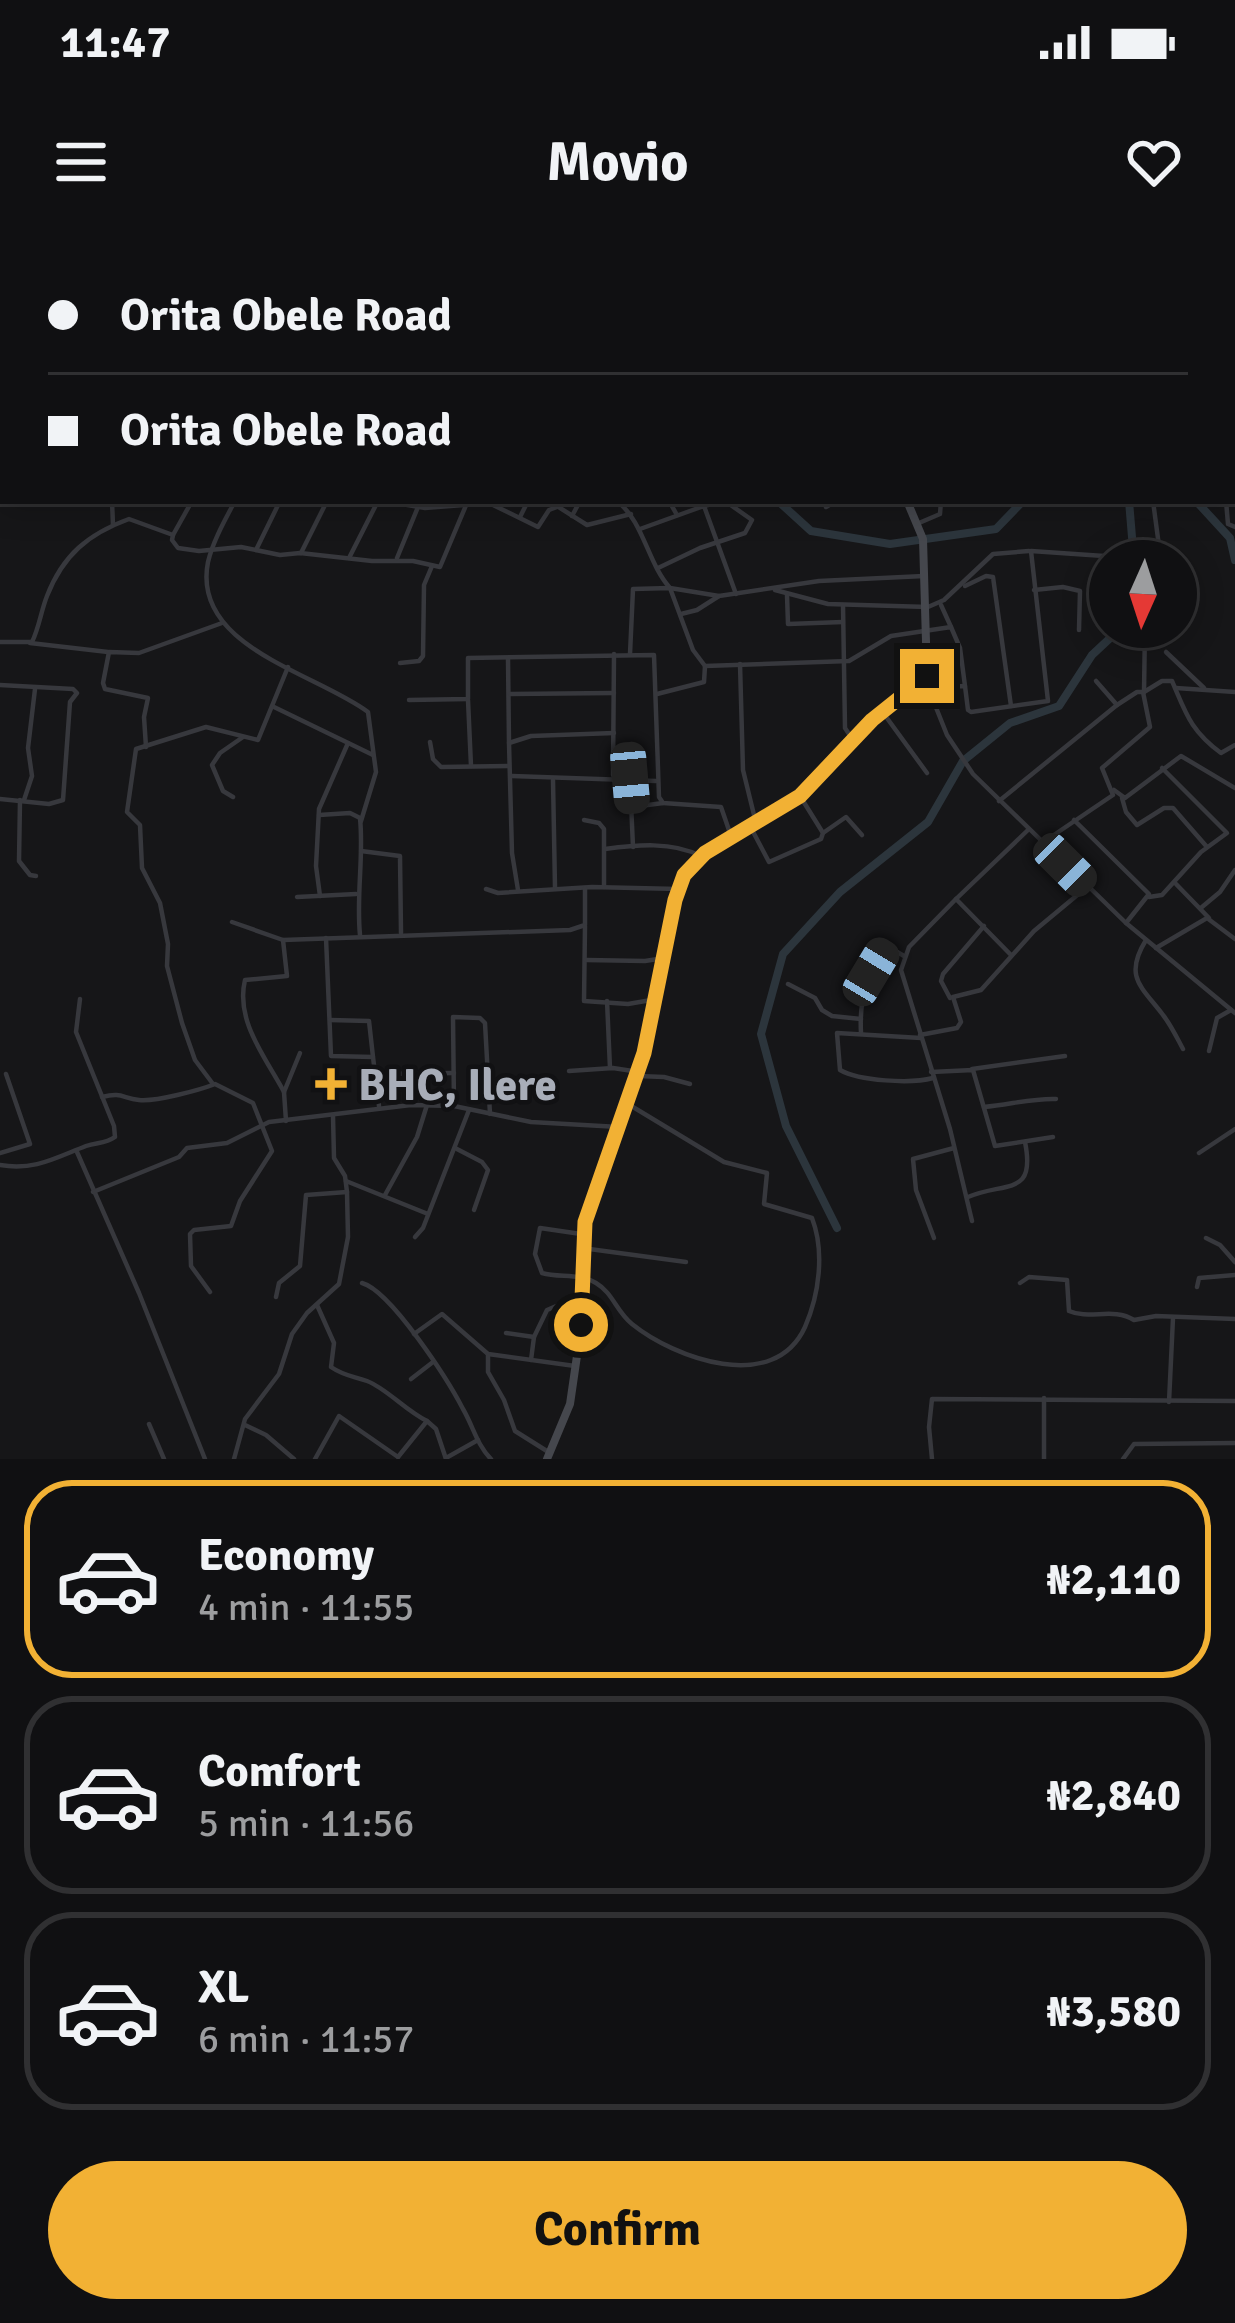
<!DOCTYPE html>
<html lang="en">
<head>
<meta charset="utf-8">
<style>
  :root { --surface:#101012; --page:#19191b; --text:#f1f3f6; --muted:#9c9d9f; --line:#303032; --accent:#f2b134 }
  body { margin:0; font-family:Signika,sans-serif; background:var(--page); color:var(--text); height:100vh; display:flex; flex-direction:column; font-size:45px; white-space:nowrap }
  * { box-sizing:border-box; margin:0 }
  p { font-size:39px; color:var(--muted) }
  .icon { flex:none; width:66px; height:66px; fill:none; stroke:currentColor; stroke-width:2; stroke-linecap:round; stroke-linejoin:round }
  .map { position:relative; height:1219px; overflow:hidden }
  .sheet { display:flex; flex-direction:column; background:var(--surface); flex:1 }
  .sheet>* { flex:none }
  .guide { position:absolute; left:0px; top:0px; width:1236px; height:264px; box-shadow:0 6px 30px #0003,0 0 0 3px var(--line); display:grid; align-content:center; height:264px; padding:0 48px; background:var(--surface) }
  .needle { width:78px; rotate:183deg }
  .fabs { position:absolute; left:1089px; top:300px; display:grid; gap:24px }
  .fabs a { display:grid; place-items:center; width:108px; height:108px; border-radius:50%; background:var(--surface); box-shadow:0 6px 30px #0003,0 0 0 3px var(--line); font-size:60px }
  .end { position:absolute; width:54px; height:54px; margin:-27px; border:15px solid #f2b134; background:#111; box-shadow:0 0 0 6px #111 }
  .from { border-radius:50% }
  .car { position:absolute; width:36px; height:72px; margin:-36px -18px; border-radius:15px; box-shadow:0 0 9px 3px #0007; background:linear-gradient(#222 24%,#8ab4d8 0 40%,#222 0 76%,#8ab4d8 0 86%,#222 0) }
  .guide b { display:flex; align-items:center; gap:42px; height:114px; font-size:45px }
  .guide b+b { border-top:3px solid var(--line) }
  .guide i { width:30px; height:30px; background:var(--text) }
  ul { padding:21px 0 0; list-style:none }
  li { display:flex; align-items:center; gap:36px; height:198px; margin:0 24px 18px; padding:0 24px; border:6px solid var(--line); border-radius:48px }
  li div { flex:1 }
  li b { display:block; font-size:45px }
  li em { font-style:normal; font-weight:700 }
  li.selected { border-color:var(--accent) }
  li>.icon { width:108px; height:108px; stroke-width:1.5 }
  .primary-button { display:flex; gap:24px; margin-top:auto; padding:24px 48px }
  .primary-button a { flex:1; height:138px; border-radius:72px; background:var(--accent); color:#111; font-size:48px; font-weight:700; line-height:138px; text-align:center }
  .status { display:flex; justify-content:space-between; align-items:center; height:84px; padding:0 60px; background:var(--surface); direction:ltr }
  .status svg { height:33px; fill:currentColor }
  header { display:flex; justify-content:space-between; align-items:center; height:156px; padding:0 48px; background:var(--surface); font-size:54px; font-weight:700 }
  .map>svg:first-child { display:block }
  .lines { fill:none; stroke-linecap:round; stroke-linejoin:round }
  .river { stroke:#2c353c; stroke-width:8 }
  .street { stroke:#37383d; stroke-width:4.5 }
  .secondary { stroke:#45474d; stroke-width:8 }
  .route { stroke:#f2b134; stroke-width:15 }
  .poi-dot { fill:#f2b134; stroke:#111113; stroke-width:4.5 }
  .labels { text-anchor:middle; stroke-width:9; stroke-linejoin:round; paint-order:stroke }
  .poi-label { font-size:45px; font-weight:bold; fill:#a8adb8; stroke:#111113; text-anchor:start }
</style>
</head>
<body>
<div class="status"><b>11:47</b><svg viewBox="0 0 49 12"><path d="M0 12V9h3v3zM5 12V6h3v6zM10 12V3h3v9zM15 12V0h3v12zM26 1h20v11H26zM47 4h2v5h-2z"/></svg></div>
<header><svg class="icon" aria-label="menu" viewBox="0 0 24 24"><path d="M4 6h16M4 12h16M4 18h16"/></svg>Movio<svg class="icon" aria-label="heart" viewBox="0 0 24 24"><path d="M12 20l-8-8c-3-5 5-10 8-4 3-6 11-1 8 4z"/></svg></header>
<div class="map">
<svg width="1235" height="1219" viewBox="0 0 1235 1219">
  <rect width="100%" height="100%" fill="#161618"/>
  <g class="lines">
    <!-- river -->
    <g class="river">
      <path d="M778,261L811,291L890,304L996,289L1023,261"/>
      <path d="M1129,261L1134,321"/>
      <path d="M1196,261L1230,298L1235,320"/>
      <path d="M837,988L786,886L761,794L783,714L840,652L928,582L963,521L1010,483L1059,466L1092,415L1122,387"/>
    </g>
    <!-- street -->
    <g class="street">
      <path d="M24,0H28"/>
      <path d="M44,0L46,3"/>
      <path d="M81,0L82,3"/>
      <path d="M379,0L387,3"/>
      <path d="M470,0L508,3"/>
      <path d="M954,0L960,3"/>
      <path d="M1037,0L1041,3"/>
      <path d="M428,3L429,0"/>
      <path d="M546,3V0"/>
      <path d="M588,3V0"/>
      <path d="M943,3L944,0"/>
      <path d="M1019,3L1021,0"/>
      <path d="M1106,3V0"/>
      <path d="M1158,3L1160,0"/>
      <path d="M1233,65L1235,62"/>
      <path d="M1233,75L1235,76"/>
      <path d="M0,111H3"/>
      <path d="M1233,116H1235"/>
      <path d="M0,168L3,169"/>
      <path d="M1233,189L1235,196"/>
      <path d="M0,228L3,227"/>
      <path d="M1233,250H1235"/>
      <path d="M52,261H68"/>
      <path d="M97,261L112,262"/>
      <path d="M112,261L113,285"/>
      <path d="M192,261L173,295L172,300L178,308L199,311L241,307L280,315L300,313L372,321H413L440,327L467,263"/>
      <path d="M235,261C225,280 213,301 208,322C191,407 316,433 368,472L376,532L361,581"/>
      <path d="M384,261L425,268L489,263L538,287L549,270L557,267"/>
      <path d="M549,261L587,285L631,274"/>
      <path d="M617,261C644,282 647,322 670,348L719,356L819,341L924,336"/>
      <path d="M669,261L677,275"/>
      <path d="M1153,261L1161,321"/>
      <path d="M1226,261L1228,284L1235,287"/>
      <path d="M704,266L723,261"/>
      <path d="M826,267L836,261"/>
      <path d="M572,276L580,261"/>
      <path d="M520,277L528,261"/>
      <path d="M919,283L940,274L941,261"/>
      <path d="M640,289L704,266L736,354"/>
      <path d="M256,310L280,261"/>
      <path d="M301,313L327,261"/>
      <path d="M349,318L378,261"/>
      <path d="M397,318L418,267"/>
      <path d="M658,328L700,308L745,293L752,280L725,261"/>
      <path d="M965,346L986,336L993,337L1011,466"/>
      <path d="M775,350L828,364L928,367L944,360L993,314L1029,311"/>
      <path d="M1034,350L1063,347L1080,351L1079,390"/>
      <path d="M787,355L788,384L843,382"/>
      <path d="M843,365L845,488L853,500"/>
      <path d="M941,365L951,387"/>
      <path d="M681,374L697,370L719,356"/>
      <path d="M0,402H32C39,388 41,371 47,356C63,315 88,294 129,279L173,295"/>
      <path d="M30,403L108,412"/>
      <path d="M1166,412L1204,448"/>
      <path d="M630,414L633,349L670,348L693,410L705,426L849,421L891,396L951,387L960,408L965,446"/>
      <path d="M508,419L509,503"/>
      <path d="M400,423L419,421L423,416L424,345L432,326"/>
      <path d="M740,424L743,530L755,579"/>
      <path d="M925,440L947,495L973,534L1126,683L1235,773"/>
      <path d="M1096,441L1117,465"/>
      <path d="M0,445L73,449L77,453L70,462L63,560L49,564L0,559"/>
      <path d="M928,448L965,446L968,470L971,472L1048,461L1031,311L1104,316"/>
      <path d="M1176,448L1235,452"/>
      <path d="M1144,452L1162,441H1172C1186,473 1190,490 1221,513L1235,505"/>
      <path d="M1144,452L1145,387"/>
      <path d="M510,454L614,453"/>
      <path d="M657,454L704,442L705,426"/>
      <path d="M409,460L468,459V418L654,415L659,557L663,563L721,567L731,596"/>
      <path d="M468,460L471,526"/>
      <path d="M274,467L373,515"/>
      <path d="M884,474L927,533"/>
      <path d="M430,502L433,519L441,527L508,526"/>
      <path d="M146,507L144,477L148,458L105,449L103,443L109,412L139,413L222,383"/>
      <path d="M613,535L614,414"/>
      <path d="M512,536L656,541"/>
      <path d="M553,540L555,648"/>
      <path d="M630,540L633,607"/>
      <path d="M1114,550L1125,558L1181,516L1235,548"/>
      <path d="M233,557L223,551L212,525L220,513L243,497"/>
      <path d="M1122,558L1126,572L1137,585L1164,568H1173L1207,607"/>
      <path d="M20,560L19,621L30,635L36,636"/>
      <path d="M24,560L32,536L28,508L35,449"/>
      <path d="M999,561L1117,465L1137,452H1143L1150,487L1102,528L1113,555L1042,603"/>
      <path d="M633,567L663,563"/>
      <path d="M319,575L350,573L360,578C364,617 356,655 360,695"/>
      <path d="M584,580L599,583L604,589V647"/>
      <path d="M1074,580L1149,654L1126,683"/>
      <path d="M750,586L769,622L821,599L823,593L800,556"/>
      <path d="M823,593L846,577L862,595"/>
      <path d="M605,609C635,605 673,601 700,616"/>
      <path d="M361,611L400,616L401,693"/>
      <path d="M1176,644L1209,678"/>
      <path d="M486,649L498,653L592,647L678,649"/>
      <path d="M518,650L512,613L509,503L531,496L614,493"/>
      <path d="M320,656L316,626L319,569L348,503"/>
      <path d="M297,657L356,654"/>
      <path d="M1149,657L1162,655L1201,612L1227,593L1162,528"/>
      <path d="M956,659L909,707L901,730L950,889L972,981"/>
      <path d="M1202,667L1220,652L1235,630"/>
      <path d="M232,682L283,700L570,690L585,685V648"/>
      <path d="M585,686L584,761L628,764L657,759"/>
      <path d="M326,698L331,816L373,817L379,866"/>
      <path d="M283,700L287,736L245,740C235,781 266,818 284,852"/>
      <path d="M1146,700C1123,737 1142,747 1163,775C1171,785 1177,798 1183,809"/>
      <path d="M1156,708L1207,678L1235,699"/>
      <path d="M1011,715L956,659L1028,590"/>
      <path d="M586,720L645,721L664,718"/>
      <path d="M788,744L815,758L822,770L832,776L861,779"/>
      <path d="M950,758L941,741L943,734L984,686"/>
      <path d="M607,761L610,828"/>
      <path d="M330,780L369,781L373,817"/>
      <path d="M861,793C859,758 867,735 887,706L904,716"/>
      <path d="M920,795L957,788L961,782L953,757L981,750L1034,691L1087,647"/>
      <path d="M921,798L837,793L840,830C859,841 911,844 933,838"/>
      <path d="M1209,811L1217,778L1231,770"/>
      <path d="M972,829L1065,816"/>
      <path d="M569,831L613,828L639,832"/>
      <path d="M931,832L973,830L995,906L1053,897"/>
      <path d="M375,834L454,833"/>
      <path d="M638,836L664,837L690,844"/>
      <path d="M213,844L195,820L182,783L167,726L168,704L160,663L142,628L140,585L127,572L136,509L206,487L258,500L288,427"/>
      <path d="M102,857C122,852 122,858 139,860C155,862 200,850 215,844L253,863L272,911L240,961L231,986L194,990L190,994L191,1026L210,1052"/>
      <path d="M454,865L453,777L480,778L485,783L490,874"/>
      <path d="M984,867C1009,865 1032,858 1056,859"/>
      <path d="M286,881L284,852L300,813"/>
      <path d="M455,908L482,922L488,930L474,970"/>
      <path d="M77,912L139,1053L205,1219"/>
      <path d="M0,913L30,904L6,834"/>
      <path d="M1199,913L1235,889"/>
      <path d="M0,925C34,931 55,918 86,906C97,902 105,904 115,897L114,886L76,792L80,759"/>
      <path d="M346,941L428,974"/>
      <path d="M93,952L179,917L187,908L227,903L269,882L411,865L454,866L531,882L619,887"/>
      <path d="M385,955L417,897L427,865"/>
      <path d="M968,957C1006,941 1036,957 1025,902"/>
      <path d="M581,994L540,988L535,1014L542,1033C560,1038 579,1033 596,1043C613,1053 616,1071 632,1084C674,1118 774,1155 805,1087C819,1055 825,1012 812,978L764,964L767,933L724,922L628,864"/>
      <path d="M415,997L423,988L469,870"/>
      <path d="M934,998L916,950L913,919L954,908"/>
      <path d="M1206,998L1220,1005L1235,1022"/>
      <path d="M582,1008L686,1022"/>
      <path d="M362,1043C391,1051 448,1140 463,1169C473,1186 477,1205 491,1219"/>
      <path d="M1020,1043L1029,1037L1067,1040L1069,1071C1089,1080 1114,1067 1134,1080L1156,1076L1235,1079"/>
      <path d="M1197,1047L1199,1038L1235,1035"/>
      <path d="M276,1057L279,1043L300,1026L306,955L347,952"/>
      <path d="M317,1065L334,1103L331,1127C344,1136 353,1136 367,1141C386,1148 406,1171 427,1181"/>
      <path d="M506,1093L534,1097"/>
      <path d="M414,1094L442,1074L488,1114L575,1126"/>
      <path d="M488,1114V1132L504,1160L515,1191L550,1213"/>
      <path d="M531,1120L534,1097L547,1070L561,1064H581"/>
      <path d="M411,1139L433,1122"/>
      <path d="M1169,1162L1173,1078"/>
      <path d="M149,1184L164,1219"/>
      <path d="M245,1185L266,1195L294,1219"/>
      <path d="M398,1217L427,1181L436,1189L446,1219"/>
      <path d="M446,1218L478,1200"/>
      <path d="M234,1219L245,1179L279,1134L292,1094L307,1073L339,1044L348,997L347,952L345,936L334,918L333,876"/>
      <path d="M315,1219L339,1176L398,1217"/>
      <path d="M932,1219L929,1187L932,1159L1235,1161"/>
      <path d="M1044,1219V1158"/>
      <path d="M1123,1219L1134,1204L1235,1203"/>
    </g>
    <!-- secondary -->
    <g class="secondary">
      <path d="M873,0V3"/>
      <path d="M547,1219L570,1164L579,1102L581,1014L587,971L644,813L680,643L705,613L805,551L872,480L927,436L923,299L907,261"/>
    </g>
  </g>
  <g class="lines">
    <!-- route -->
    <path class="route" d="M581,1085L585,982L644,813L675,660L684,635L705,613L800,556L872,480L927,436"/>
  </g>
  <!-- markers -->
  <path class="poi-dot" d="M325 826h12v12h12v12h-12v12h-12v-12h-12v-12h12z"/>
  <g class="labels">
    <!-- poi labels -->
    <g class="poi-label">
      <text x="358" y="860">BHC, Ilere</text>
    </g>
  </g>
</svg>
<div class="fabs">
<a><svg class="needle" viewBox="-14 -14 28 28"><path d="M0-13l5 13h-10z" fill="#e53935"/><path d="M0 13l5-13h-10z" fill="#9c9d9f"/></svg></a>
</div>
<i class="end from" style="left:581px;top:1085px"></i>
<i class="end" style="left:927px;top:436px"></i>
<i class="car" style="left:630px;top:538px;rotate:175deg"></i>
<i class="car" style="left:1065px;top:625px;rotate:135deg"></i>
<i class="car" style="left:871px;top:732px;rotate:31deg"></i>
<div class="guide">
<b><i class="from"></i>Orita Obele Road</b>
<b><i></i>Orita Obele Road</b>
</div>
</div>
<section class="sheet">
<ul>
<li class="selected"><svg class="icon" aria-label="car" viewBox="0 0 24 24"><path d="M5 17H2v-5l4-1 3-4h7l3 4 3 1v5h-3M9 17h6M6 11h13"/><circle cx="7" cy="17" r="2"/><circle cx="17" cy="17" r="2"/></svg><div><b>Economy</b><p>4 min · 11:55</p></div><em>₦2,110</em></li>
<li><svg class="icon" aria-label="car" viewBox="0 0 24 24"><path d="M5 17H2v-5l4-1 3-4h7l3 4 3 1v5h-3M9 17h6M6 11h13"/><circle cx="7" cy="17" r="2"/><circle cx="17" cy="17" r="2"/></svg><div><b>Comfort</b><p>5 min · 11:56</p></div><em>₦2,840</em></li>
<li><svg class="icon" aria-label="car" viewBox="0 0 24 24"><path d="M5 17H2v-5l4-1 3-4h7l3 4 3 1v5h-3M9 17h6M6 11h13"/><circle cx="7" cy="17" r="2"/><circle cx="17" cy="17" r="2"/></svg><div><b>XL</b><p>6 min · 11:57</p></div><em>₦3,580</em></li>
</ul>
<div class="primary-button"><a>Confirm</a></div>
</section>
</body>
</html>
